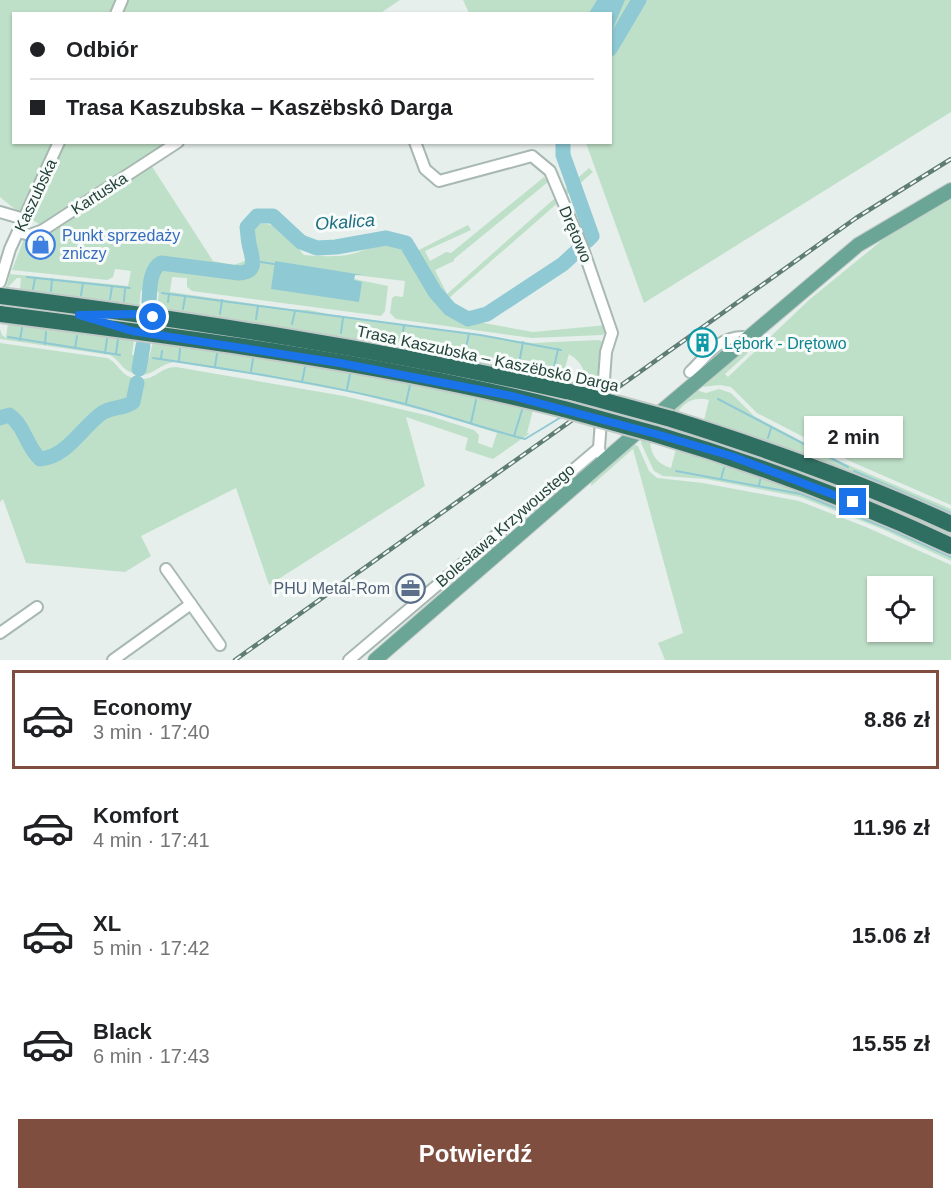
<!DOCTYPE html>
<html lang="pl">
<head>
<meta charset="utf-8">
<style>
  :root { --surface:#fff; --page:#f6f6f6; --text:#202124; --muted:#757577; --line:#e0e0e0; --accent:#7f4e3f }
  body { margin:0; font-family:Arial,sans-serif; background:var(--page); color:var(--text); height:100vh; display:flex; flex-direction:column; font-size:22px; white-space:nowrap }
  * { box-sizing:border-box; margin:0 }
  p { font-size:20px; color:var(--muted) }
  .icon { flex:none; width:33px; height:33px; fill:none; stroke:currentColor; stroke-width:2; stroke-linecap:round; stroke-linejoin:round }
  .map { position:relative; height:660px; overflow:hidden }
  .sheet { display:flex; flex-direction:column; background:var(--surface); flex:1 }
  .sheet>* { flex:none }
  .guide { position:absolute; left:12px; top:12px; width:600px; height:132px; border-radius:0px; box-shadow:0 2px 4px #0004; display:grid; align-content:center; height:132px; padding:0 18px; background:var(--surface) }
  .buttons { position:absolute; left:867px; top:576px; display:grid; gap:12px }
  .buttons a { display:grid; place-items:center; width:66px; height:66px; border-radius:0px; background:var(--surface); box-shadow:0 2px 4px #0004; font-size:30px }
  .end { position:absolute; width:27px; height:27px; margin:-14px; border:8px solid #1a73e8; background:#fff; box-shadow:0 0 0 3px #fff }
  .from { border-radius:50% }
  .bubble { position:absolute; height:42px; border-radius:0px; background:var(--surface); box-shadow:0 2px 4px #0004; font-size:20px; font-weight:700; line-height:42px; text-align:center }
  .guide b { display:flex; align-items:center; gap:21px; height:57px; font-size:22px }
  .guide b+b { border-top:2px solid var(--line) }
  .guide i { width:15px; height:15px; background:var(--text) }
  ul { padding:10px 0 0; list-style:none }
  li { display:flex; align-items:center; gap:18px; height:99px; margin:0 12px 9px; padding:0 6px; border:3px solid transparent; border-radius:0px }
  li div { flex:1 }
  li b { display:block; font-size:22px }
  li em { font-style:normal; font-weight:700 }
  li.current { border-color:var(--accent) }
  li>.icon { width:54px; height:54px; stroke-width:1.5 }
  .primary-button { display:flex; gap:12px; margin-top:auto; padding:12px 18px }
  .primary-button a { flex:1; height:69px; border-radius:0px; background:var(--accent); color:#fff; font-size:24px; font-weight:700; line-height:69px; text-align:center }
  .map>svg:first-child { display:block }
  .green { fill:#bfe0c8; fill-rule:evenodd }
  .water { fill:#8ec9d4 }
  .lines { fill:none; stroke-linecap:round; stroke-linejoin:round }
  .stream { stroke:#8ec9d4; stroke-width:2 }
  .river { stroke:#8ec9d4; stroke-width:15 }
  .minor-casing { stroke:#a8b8b2; stroke-width:14 }
  .major-casing { stroke:#c2cac8; stroke-width:16 }
  .highway-casing { stroke:#c2cac8; stroke-width:20 }
  .minor { stroke:#fff; stroke-width:10 }
  .major { stroke:#6aa596; stroke-width:14 }
  .highway { stroke:#2f6f62; stroke-width:16 }
  .rail-casing { stroke:#5f7d75; stroke-width:4.5 }
  .rail { stroke:#f7fbf9; stroke-width:2; stroke-dasharray:7; stroke-linecap:butt }
  .highway-bridge-casing { stroke:#c2cac8; stroke-width:20; stroke-linecap:butt }
  .highway-bridge { stroke:#2f6f62; stroke-width:16 }
  .route { stroke:#1a73e8; stroke-width:8 }
  .labels { text-anchor:middle; stroke-width:6; stroke-linejoin:round; paint-order:stroke }
  .street-label { font-size:16px; fill:#24423a; stroke:#f7fbf9 }
  .shop-label { font-size:16px; fill:#366cbe; stroke:#f7fbf9; text-anchor:start }
  .culture-label { font-size:16px; fill:#0d838f; stroke:#f7fbf9; text-anchor:start }
  .service-label { font-size:16px; fill:#4e5e75; stroke:#f7fbf9; text-anchor:end }
  .water-label { font-size:18px; font-style:italic; fill:#1c6f80; stroke:#f7fbf9 }
</style>
</head>
<body>
<div class="map">
<svg width="951" height="660" viewBox="0 0 951 660">
  <rect width="100%" height="100%" fill="#e6efeb"/>
  <!-- green -->
  <g class="green">
    <path d="M0,0H400L379,14H14V142L185,143L151,165L213,261L234,265L250,259L249,254L253,253L254,224C280,220 289,237 304,255C317,256 333,257 347,255C371,250 387,237 411,254L468,225L471,230L425,251L430,261L446,252L451,253L544,177L548,182L454,259V261L435,270L447,294L589,168L593,172L449,298L452,303L446,306L450,308L466,311L473,321L533,332L607,325L606,333L602,335L532,338L396,319L390,313L392,298L395,296L403,297L405,281L355,275L354,279L388,286L385,311L381,316L192,291L187,287V278L172,277L170,292L290,309L309,310L328,314L532,343L599,340L603,342L605,348L601,386L575,403L590,389L587,385L585,387C587,372 582,362 569,354L561,381H556L475,362L379,343L157,308L159,292L153,293L152,300L149,302L145,300L146,292L141,290L139,306L20,291L21,278H17L6,289L10,274L128,286L131,271L115,269L113,277L107,280L12,270L24,239H31L33,249H40L41,253L50,231L12,207L0,197Z"/>
    <path d="M463,0H951V112L644,303L586,143L610,142V14L469,13Z"/>
    <path d="M951,184V505L852,462L757,413L731,387L720,385L701,387V384L743,350L748,353L725,374L728,377L810,299Z"/>
    <path d="M8,323L134,339L132,355H138L139,347L143,346L146,348L145,356L149,358L153,342L360,373L445,390L533,410L527,433H530L493,459L465,450L468,438L406,417L425,486L269,585L236,488L141,536L151,556L125,572L26,563L3,499L0,502V343L107,358C117,362 120,373 130,377C155,385 157,367 176,367L344,396L430,416L474,430L479,435L478,443L492,448L497,433L433,413L354,393L256,375L174,362C157,364 149,383 128,371C121,367 118,359 110,355L0,339V329L2,335L6,338Z"/>
    <path d="M719,389L731,393L754,416L839,461L951,509V516L846,469L709,422L704,420L709,400C696,396 685,401 678,412L673,411L644,439L647,441V443L650,441C651,455 657,464 671,468L676,449L719,461L836,504L951,554V561L882,529L800,497L706,479L663,476L654,471L641,443V437L696,390L706,393Z"/>
    <path d="M679,428L781,461L951,531V539L675,432Z"/>
    <path d="M632,444L638,446L649,471L657,478L703,483L799,501L866,527L951,565V660H665L658,643L683,633L633,449L591,486L592,477ZM878,586H922V632H878Z"/>
  </g>
  <!-- water -->
  <g class="water">
    <path d="M597,0H625L611,33L610,14L589,13Z"/>
    <path d="M275,261L363,275H355L354,280L362,282L359,302L271,289Z"/>
  </g>
  <g class="lines">
    <!-- stream -->
    <g class="stream">
      <path d="M254,261L274,264"/>
      <path d="M27,277L130,288"/>
      <path d="M33,289L35,278"/>
      <path d="M51,291L52,279"/>
      <path d="M162,293L480,335L561,350"/>
      <path d="M81,295L83,283"/>
      <path d="M110,299L112,287"/>
      <path d="M124,301L125,289"/>
      <path d="M168,302L169,294"/>
      <path d="M183,309L185,297"/>
      <path d="M220,314L222,300"/>
      <path d="M256,319L258,306"/>
      <path d="M292,324L295,311"/>
      <path d="M341,333L343,318"/>
      <path d="M8,337L120,355"/>
      <path d="M20,340L22,328"/>
      <path d="M45,344L46,332"/>
      <path d="M401,344L404,326"/>
      <path d="M75,348L77,336"/>
      <path d="M105,353L107,339"/>
      <path d="M116,354L118,339"/>
      <path d="M464,356L469,334"/>
      <path d="M153,358C234,370 314,382 393,401C438,412 481,428 525,439L563,416"/>
      <path d="M161,359L162,351"/>
      <path d="M179,361L180,349"/>
      <path d="M215,366L217,354"/>
      <path d="M518,369L523,342"/>
      <path d="M251,371L253,359"/>
      <path d="M552,377L558,349"/>
      <path d="M302,382L305,367"/>
      <path d="M588,387L591,388L589,391"/>
      <path d="M347,389L350,374"/>
      <path d="M718,399L848,467"/>
      <path d="M406,403L410,385"/>
      <path d="M471,423L476,400"/>
      <path d="M514,436L522,410"/>
      <path d="M768,438L771,428"/>
      <path d="M676,471L801,494L889,529L951,557"/>
      <path d="M854,471L951,513"/>
      <path d="M721,479L724,468"/>
      <path d="M759,485L761,477"/>
    </g>
    <!-- river -->
    <g class="river">
      <path d="M610,49L639,0"/>
      <path d="M563,142V155L592,236L587,241"/>
      <path d="M149,302C150,289 149,270 161,263L239,273C257,272 253,260 250,248C248,241 248,234 247,227L257,216H273L301,242L317,248L336,247L386,238L406,243L435,292L450,309L468,319L487,314L563,264L577,251"/>
      <path d="M139,369L143,346"/>
      <path d="M0,418L9,415C25,426 26,446 40,459C67,457 81,428 102,413C112,406 124,409 133,402L137,383"/>
    </g>
    <defs>
      <g id="minor">
        <path d="M116,14L122,0"/>
        <path d="M415,142L425,169L439,181L532,156L550,171L583,249L612,333L606,352L599,448L600,453L605,460"/>
        <path d="M0,212L24,219"/>
        <path d="M18,232L30,235L43,230L178,142"/>
        <path d="M0,282L10,249L59,142"/>
        <path d="M690,372C706,357 718,337 743,337L746,340"/>
        <path d="M166,569L220,645"/>
        <path d="M0,633L37,607"/>
        <path d="M113,660L191,604"/>
        <path d="M349,660L599,448"/>
      </g>
      <path id="major" d="M375,660L657,415L858,245L951,190"/>
      <g id="highway">
        <path d="M0,296C195,321 388,350 579,394"/>
        <path d="M0,314C189,338 379,362 564,409"/>
        <path d="M671,419C767,449 860,482 951,524"/>
        <path d="M655,434C757,464 855,501 951,546"/>
      </g>
    </defs>
    <!-- minor casing -->
    <use href="#minor" class="minor-casing"/>
    <!-- major casing -->
    <use href="#major" class="major-casing"/>
    <!-- highway casing -->
    <use href="#highway" class="highway-casing"/>
    <!-- minor -->
    <use href="#minor" class="minor"/>
    <!-- major -->
    <use href="#major" class="major"/>
    <!-- highway -->
    <use href="#highway" class="highway"/>
    <defs>
      <path id="rail" d="M235,660L856,218L951,159"/>
    </defs>
    <!-- rail casing -->
    <use href="#rail" class="rail-casing"/>
    <!-- rail -->
    <use href="#rail" class="rail"/>
    <defs>
      <g id="highway-bridge">
        <path d="M579,394L671,419"/>
        <path d="M564,409L655,434"/>
      </g>
    </defs>
    <!-- highway-bridge casing -->
    <use href="#highway-bridge" class="highway-bridge-casing"/>
    <!-- highway-bridge -->
    <use href="#highway-bridge" class="highway-bridge"/>
  </g>
  <g class="lines">
    <!-- route -->
    <path class="route" d="M153,317L134,314L79,315L132,331L340,363L512,396L656,434L731,456L853,502"/>
  </g>
  <!-- icons -->
  <defs>
    <symbol id="shop-ring" viewBox="-11 -11 22 22"><circle r="9.5" fill="#f7fbf9" stroke="#3f7fe0" stroke-width="1.5"/><path d="M-5-2.5h2.3a2.7 3.5 0 0 1 5.4 0H5L5.5 6h-11ZM-1.5-2.5h3a1.5 2.3 0 0 0-3 0Z" fill="#3f7fe0"/></symbol>
    <symbol id="building-ring" viewBox="-11 -11 22 22"><circle r="9.5" fill="#f7fbf9" stroke="#0f9aa8" stroke-width="1.5"/><path d="M-4-6H4V6H1V3H-1V6H-4ZM-2.5-4.3h1.7v1.8h-1.7ZM.8-4.3h1.7v1.8H.8ZM-2.5-1h1.7V.8h-1.7ZM.8-1h1.7V.8H.8Z" fill="#0f9aa8"/></symbol>
    <symbol id="office-ring" viewBox="-11 -11 22 22"><circle r="9.5" fill="#f7fbf9" stroke="#5c6f8a" stroke-width="1.5"/><path d="M-6-3h4V-5.5h4V-3h4V5H-6ZM-1-4.5V-3h2v-1.5ZM-6 0V1H6V0Z" fill="#5c6f8a"/></symbol>
  </defs>
  <g fill-rule="evenodd">
    <use href="#shop-ring" x="24" y="228" width="33" height="33"/>
    <use href="#building-ring" x="686" y="326" width="33" height="33"/>
    <use href="#office-ring" x="394" y="572" width="33" height="33"/>
  </g>
  <g class="labels">
    <!-- street labels -->
    <g class="street-label">
      <text transform="translate(99 193) rotate(-33)" y="6">Kartuska</text>
      <text transform="translate(35 195) rotate(-65)" y="6">Kaszubska</text>
      <text transform="translate(576 234) rotate(67)" y="6">Drętowo</text>
      <text transform="translate(488 358) rotate(12)" y="6">Trasa Kaszubska – Kaszëbskô Darga</text>
      <text transform="translate(505 525) rotate(-41)" y="6">Bolesława Krzywoustego</text>
    </g>
    <!-- shop labels -->
    <g class="shop-label">
      <text x="62" y="241">Punkt sprzedaży<tspan x="62" dy="18">zniczy</tspan></text>
    </g>
    <!-- culture labels -->
    <g class="culture-label">
      <text x="724" y="349">Lębork - Drętowo</text>
    </g>
    <!-- service labels -->
    <g class="service-label">
      <text x="390" y="594">PHU Metal-Rom</text>
    </g>
    <!-- water labels -->
    <g class="water-label">
      <text transform="translate(345 222) rotate(-4)" y="6">Okalica</text>
    </g>
  </g>
</svg>
<div class="buttons">
<a><svg class="icon" aria-label="locate" viewBox="0 0 24 24"><circle cx="12" cy="12" r="6"/><path d="M12 2v4M12 18v4M2 12h4M18 12h4"/></svg></a>
</div>
<i class="end from" style="left:153px;top:317px"></i>
<i class="end" style="left:853px;top:502px"></i>
<div class="bubble" style="left:804px;top:416px;width:99px">2 min</div>
<div class="guide">
<b><i class="from"></i>Odbiór</b>
<b><i></i>Trasa Kaszubska – Kaszëbskô Darga</b>
</div>
</div>
<section class="sheet">
<ul>
<li class="current"><svg class="icon" aria-label="car" viewBox="0 0 24 24"><path d="M5 17H2v-5l4-1 3-4h7l3 4 3 1v5h-3M9 17h6M6 11h13"/><circle cx="7" cy="17" r="2"/><circle cx="17" cy="17" r="2"/></svg><div><b>Economy</b><p>3 min · 17:40</p></div><em>8.86 zł</em></li>
<li><svg class="icon" aria-label="car" viewBox="0 0 24 24"><path d="M5 17H2v-5l4-1 3-4h7l3 4 3 1v5h-3M9 17h6M6 11h13"/><circle cx="7" cy="17" r="2"/><circle cx="17" cy="17" r="2"/></svg><div><b>Komfort</b><p>4 min · 17:41</p></div><em>11.96 zł</em></li>
<li><svg class="icon" aria-label="car" viewBox="0 0 24 24"><path d="M5 17H2v-5l4-1 3-4h7l3 4 3 1v5h-3M9 17h6M6 11h13"/><circle cx="7" cy="17" r="2"/><circle cx="17" cy="17" r="2"/></svg><div><b>XL</b><p>5 min · 17:42</p></div><em>15.06 zł</em></li>
<li><svg class="icon" aria-label="car" viewBox="0 0 24 24"><path d="M5 17H2v-5l4-1 3-4h7l3 4 3 1v5h-3M9 17h6M6 11h13"/><circle cx="7" cy="17" r="2"/><circle cx="17" cy="17" r="2"/></svg><div><b>Black</b><p>6 min · 17:43</p></div><em>15.55 zł</em></li>
</ul>
<div class="primary-button"><a>Potwierdź</a></div>
</section>
</body>
</html>
